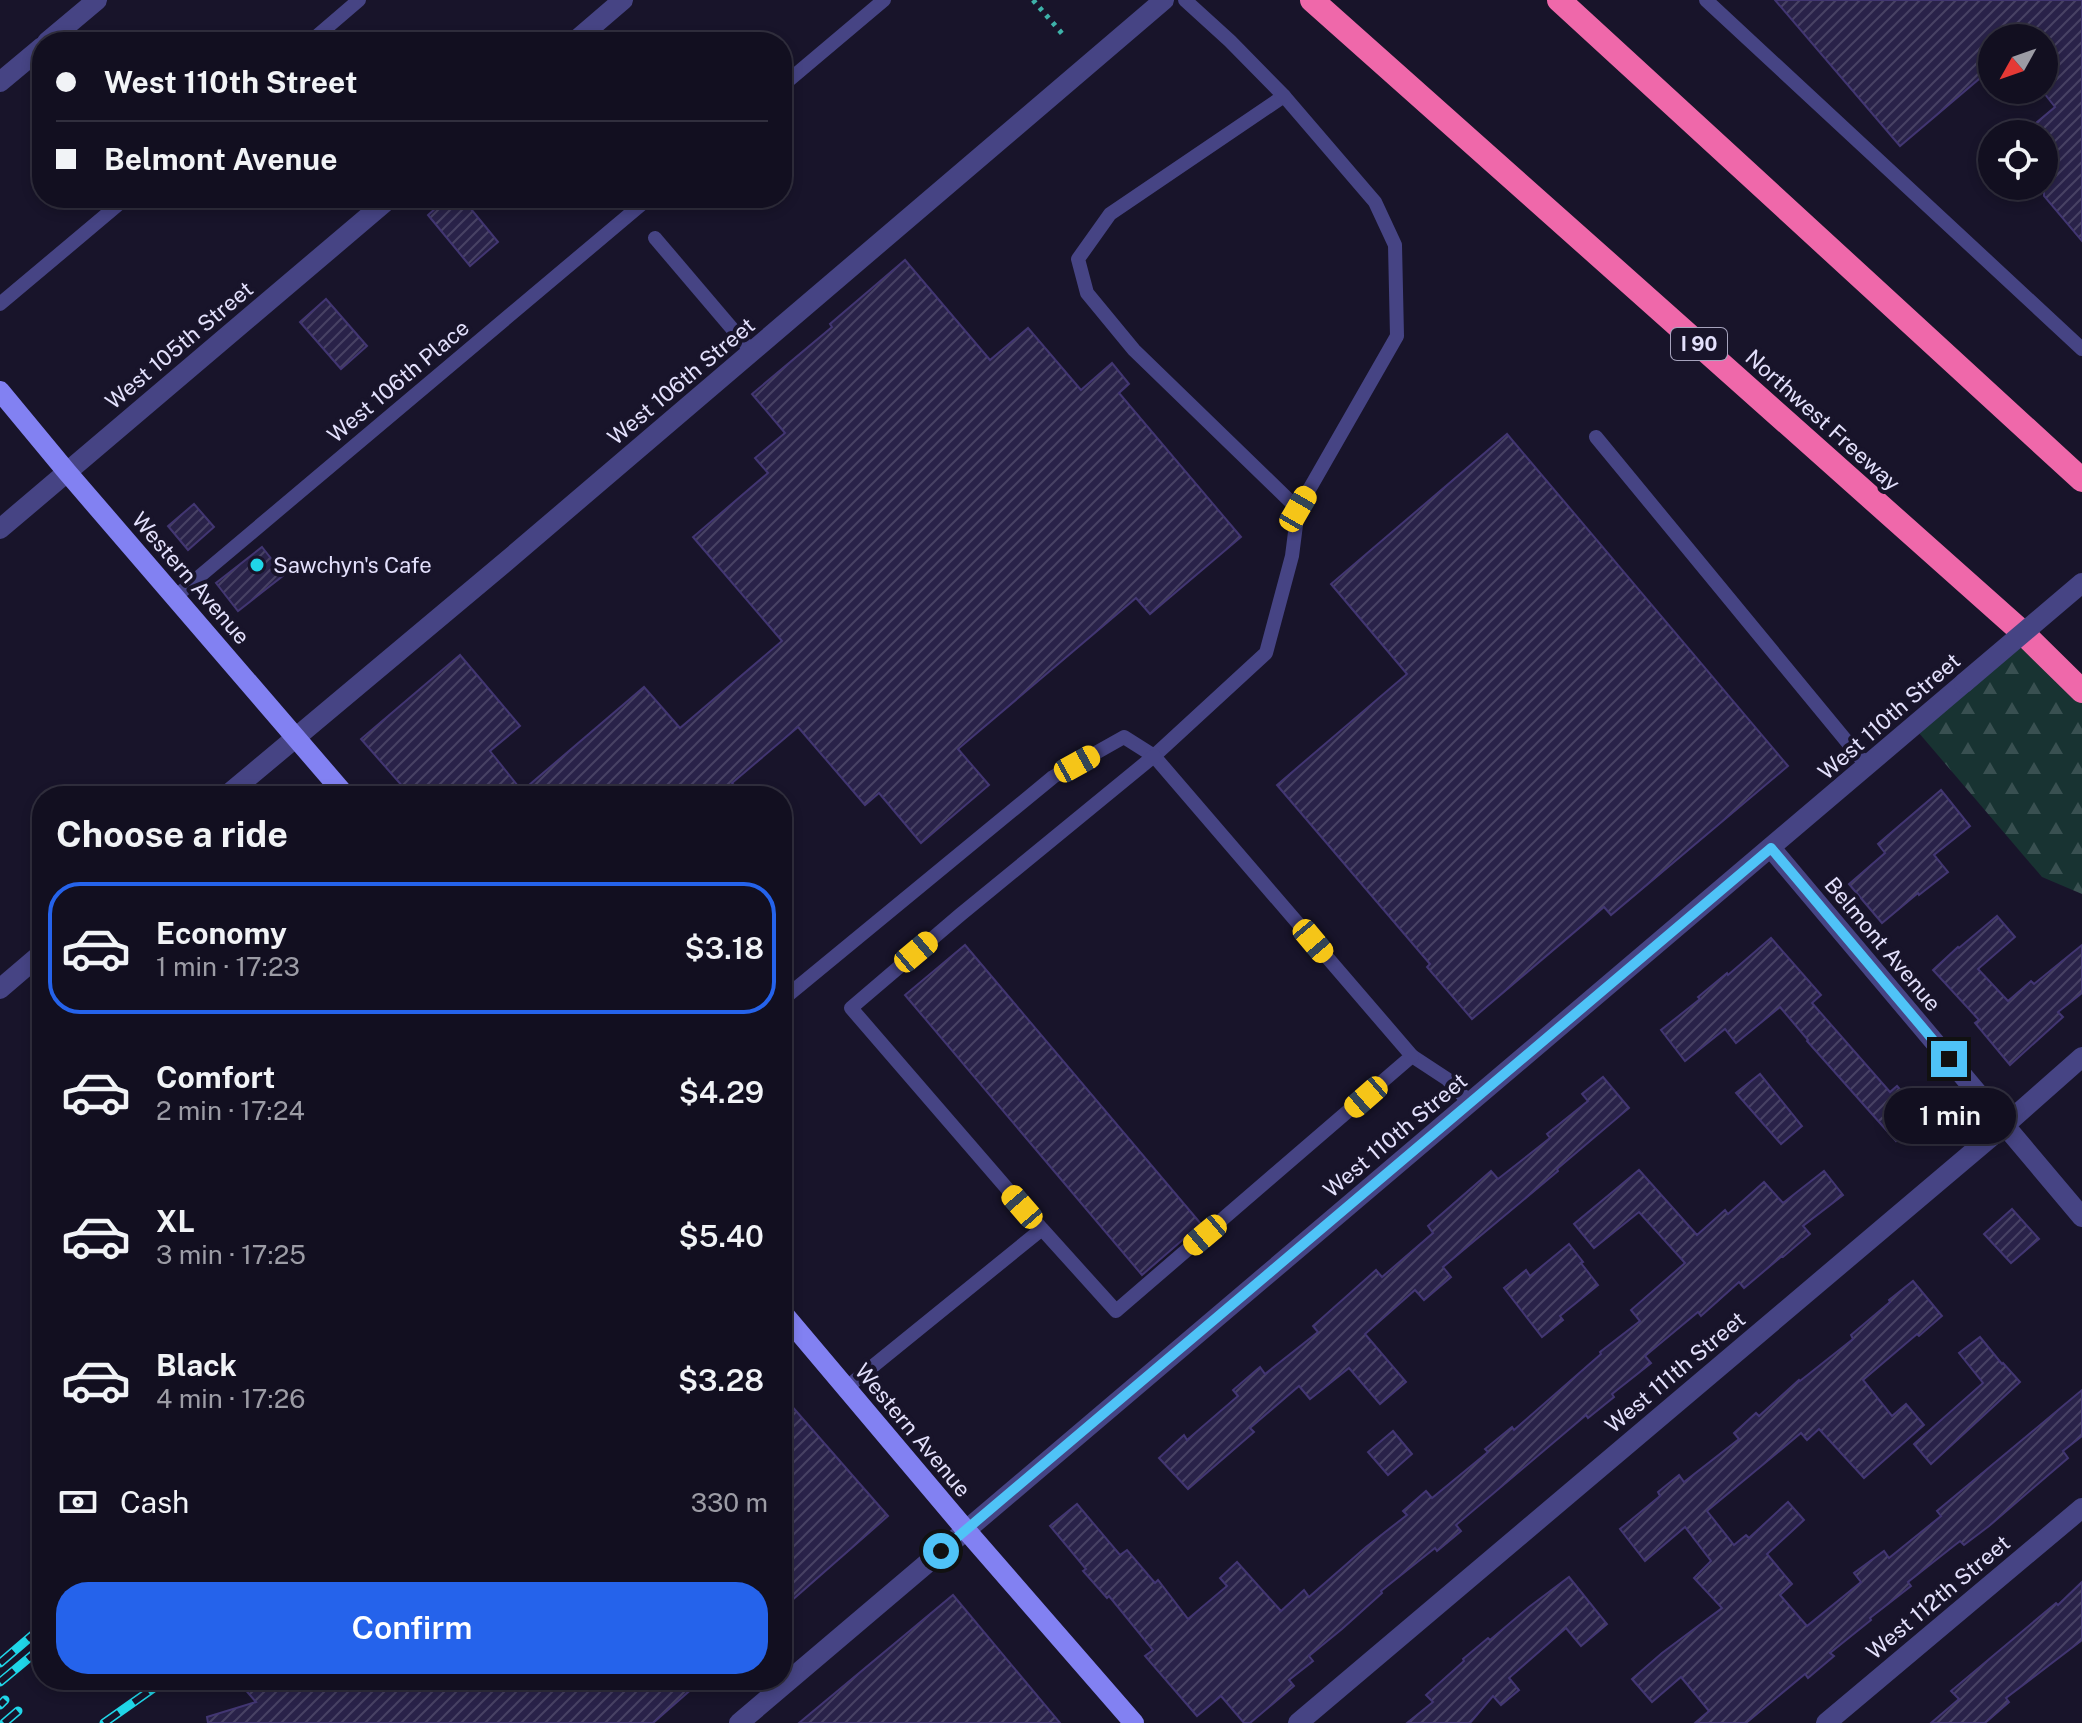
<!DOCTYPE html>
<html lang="en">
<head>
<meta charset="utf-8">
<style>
  :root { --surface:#120f20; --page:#1f1d2d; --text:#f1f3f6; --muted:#9c9ca5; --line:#312f3e; --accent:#2563eb }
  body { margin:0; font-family:"Public Sans",sans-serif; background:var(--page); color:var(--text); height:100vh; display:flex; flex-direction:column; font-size:30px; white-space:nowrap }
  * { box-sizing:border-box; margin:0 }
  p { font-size:26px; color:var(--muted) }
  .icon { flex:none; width:44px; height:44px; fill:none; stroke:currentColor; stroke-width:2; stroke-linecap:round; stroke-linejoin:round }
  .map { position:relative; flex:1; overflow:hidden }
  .side { position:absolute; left:32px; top:786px; width:760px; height:904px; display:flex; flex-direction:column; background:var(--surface); border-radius:32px; box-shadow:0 4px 12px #0003,0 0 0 2px var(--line) }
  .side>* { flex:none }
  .banner { position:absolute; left:32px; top:32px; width:760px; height:176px; border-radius:32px; box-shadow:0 4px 12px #0003,0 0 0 2px var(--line); display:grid; align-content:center; height:176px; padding:0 24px; background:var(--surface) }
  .needle { width:52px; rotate:230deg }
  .buttons { position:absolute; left:1978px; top:24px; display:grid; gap:16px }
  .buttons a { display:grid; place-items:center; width:80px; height:80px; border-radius:50%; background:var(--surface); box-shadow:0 4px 12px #0003,0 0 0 2px var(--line); font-size:40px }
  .end { position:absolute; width:36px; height:36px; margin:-18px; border:10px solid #4fc3f7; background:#111; box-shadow:0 0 0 4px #111 }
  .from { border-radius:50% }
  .bubble { position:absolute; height:56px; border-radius:28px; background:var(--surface); box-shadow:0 4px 12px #0003,0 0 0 2px var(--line); font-size:26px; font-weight:600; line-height:56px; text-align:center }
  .car { position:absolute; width:24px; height:48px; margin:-24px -12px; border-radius:10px; box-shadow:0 0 6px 2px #0007; background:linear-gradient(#f5c518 24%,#345 0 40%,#f5c518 0 76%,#345 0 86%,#f5c518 0) }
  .banner b { display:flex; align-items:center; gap:28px; height:76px; font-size:30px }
  .banner b+b { border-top:2px solid var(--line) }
  .banner i { width:20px; height:20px; background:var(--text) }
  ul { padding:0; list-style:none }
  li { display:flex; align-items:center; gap:24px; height:132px; margin:0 16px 12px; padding:0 8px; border:4px solid transparent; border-radius:32px }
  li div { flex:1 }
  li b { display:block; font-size:30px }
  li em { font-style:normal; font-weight:600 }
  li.selected { border-color:var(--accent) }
  li>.icon { width:72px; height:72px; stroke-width:1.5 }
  h2 { padding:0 24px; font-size:36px; line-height:96px }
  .pay { display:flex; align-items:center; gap:20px; height:88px; padding:0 24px; font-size:30px }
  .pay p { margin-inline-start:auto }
  .primary-button { display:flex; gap:16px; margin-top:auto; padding:16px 24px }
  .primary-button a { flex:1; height:92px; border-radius:32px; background:var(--accent); color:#fff; font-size:32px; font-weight:600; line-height:92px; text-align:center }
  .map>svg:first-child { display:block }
  .forest { fill:url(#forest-firs) }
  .building { fill:url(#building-hatch); stroke:#423672; stroke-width:2 }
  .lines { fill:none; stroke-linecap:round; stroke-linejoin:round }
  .path { stroke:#3eb2a9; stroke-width:5; stroke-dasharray:4 6; stroke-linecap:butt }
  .lane { stroke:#464484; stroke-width:14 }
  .street { stroke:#464484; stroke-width:20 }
  .secondary { stroke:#8281f2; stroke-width:20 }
  .highway { stroke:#ef68aa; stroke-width:24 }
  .rail-casing { stroke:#20d6e8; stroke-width:9 }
  .rail { stroke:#18142a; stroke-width:6; stroke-dasharray:18; stroke-linecap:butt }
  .street-bridge { stroke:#464484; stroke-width:20 }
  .route { stroke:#4fc3f7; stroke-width:10 }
  .poi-dot { fill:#20d6e8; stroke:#18142a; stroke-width:3 }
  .labels { text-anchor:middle; stroke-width:8; stroke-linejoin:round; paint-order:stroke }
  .shield { fill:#18142a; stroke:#a6a3bd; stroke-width:2 }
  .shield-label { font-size:20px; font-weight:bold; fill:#e3e0fc }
  .street-label { font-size:22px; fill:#e3e0fc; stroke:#18142a }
  .poi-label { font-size:22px; fill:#e3e0fc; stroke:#18142a; text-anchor:start }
</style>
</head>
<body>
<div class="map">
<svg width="2082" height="1723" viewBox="0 0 2082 1723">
  <defs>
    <pattern id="forest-firs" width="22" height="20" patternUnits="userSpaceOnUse" patternTransform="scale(2)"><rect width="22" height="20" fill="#183332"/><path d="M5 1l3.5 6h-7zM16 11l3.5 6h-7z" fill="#395051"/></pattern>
    <pattern id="building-hatch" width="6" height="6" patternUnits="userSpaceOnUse" patternTransform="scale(2)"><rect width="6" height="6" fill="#292249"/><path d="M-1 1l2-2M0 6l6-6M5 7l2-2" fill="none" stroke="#484264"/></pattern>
  </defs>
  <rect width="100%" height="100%" fill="#18142a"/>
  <!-- forest -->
  <path class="forest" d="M2022,632L2082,691V894L2042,877L1913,726Z"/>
  <!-- building -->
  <g class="building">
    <path d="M1775,0H2082V241L2044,196V134H2023L2055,107L2044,93V38H1992V68L1900,146Z"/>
    <path d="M447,198H462L498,242L470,266L428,215Z"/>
    <path d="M905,260L990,360L1028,328L1081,390L1112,363L1129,384L1119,393L1241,537L1150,614L1136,598L958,749L989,785L921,843L879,793L865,805L798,727L732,783L743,796H411L361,739L460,655L520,726L490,751L522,791L644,687L680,728L782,641L693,537L768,473L755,458L785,433L752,394L832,327L830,324Z"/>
    <path d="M326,299L367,346L341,369L300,322Z"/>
    <path d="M1507,434L1788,766L1611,915L1604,907L1472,1019L1427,967L1430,964L1277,785L1407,674L1331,584Z"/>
    <path d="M194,504L214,527L188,550L168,526Z"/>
    <path d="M262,547L284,575L238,611L216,583Z"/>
    <path d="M1941,790L1970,826L1934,855L1948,872L1919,895L1918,893L1882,923L1849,884L1885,853L1878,844Z"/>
    <path d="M1997,916L2015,937L1978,969L2008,1001L2031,981L2034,984L2082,945V993L2058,1012L2063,1017L2010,1065L1975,1023L1979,1020L1933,970L1958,947L1959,948Z"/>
    <path d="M1771,938L1821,995L1812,1003L1890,1092L1897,1086L1924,1117L1896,1141L1807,1041L1808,1040L1780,1007L1736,1043L1725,1029L1685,1061L1661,1030L1700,999L1698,997L1727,973L1728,975Z"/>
    <path d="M965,945L1201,1224L1142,1275L905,995Z"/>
    <path d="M1760,1074L1802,1126L1781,1144L1736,1093Z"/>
    <path d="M1603,1077L1629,1108L1557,1169L1558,1171L1443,1267L1451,1277L1424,1300L1415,1290L1365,1334L1406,1382L1380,1404L1349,1368L1310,1399L1299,1386L1250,1428L1254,1432L1188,1489L1159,1458L1184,1435L1187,1440L1238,1396L1233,1390L1260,1367L1265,1374L1318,1332L1313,1326L1376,1270L1382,1277L1433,1233L1428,1226L1491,1171L1498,1179L1550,1138L1547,1134L1588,1101L1582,1094Z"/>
    <path d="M1639,1170L1697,1235L1725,1210L1728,1214L1764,1182L1783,1203L1824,1171L1843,1195L1803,1226L1810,1234L1783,1257L1782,1256L1744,1288L1739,1282L1701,1316L1698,1312L1645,1356L1651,1363L1612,1394L1614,1397L1588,1418L1586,1415L1456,1525L1461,1531L1437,1551L1435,1548L1381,1591L1382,1593L1342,1629L1309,1656L1313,1661L1289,1680L1294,1686L1250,1723H1244L1221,1696L1197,1716L1145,1656L1153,1650L1109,1596L1107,1598L1083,1571L1086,1569L1050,1526L1077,1504L1120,1555L1127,1550L1155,1583L1158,1580L1188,1619L1227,1586L1220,1578L1237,1562L1281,1611L1304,1590L1309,1597L1366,1547L1407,1515L1403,1511L1426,1491L1432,1498L1488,1452L1485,1449L1512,1427L1514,1430L1601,1354L1600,1352L1640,1321L1631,1310L1685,1263L1639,1212L1594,1248L1574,1224Z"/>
    <path d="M2012,1209L2039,1239L2011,1263L1984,1234Z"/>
    <path d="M1569,1244L1583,1262L1581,1263L1598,1285L1560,1316L1563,1320L1542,1337L1504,1288L1526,1270L1530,1276Z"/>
    <path d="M1913,1281L1942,1316L1919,1336L1917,1334L1863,1380L1892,1416L1906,1404L1924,1425L1864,1478L1819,1429L1807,1440L1801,1433L1707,1511L1734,1545L1746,1535L1749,1538L1788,1502L1804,1520L1767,1554L1792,1584L1780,1595L1807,1626L1861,1582L1854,1573L1884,1551L1889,1558L1941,1516L1937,1511L2082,1390V1436L2063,1451L2068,1458L1989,1526L1964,1545L1960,1541L1908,1582L1911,1586L1870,1618L1871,1620L1830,1653L1834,1656L1808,1678L1805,1674L1746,1723H1695L1709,1711L1681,1677L1652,1702L1632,1679L1662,1653L1722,1608L1694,1578L1711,1561L1685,1527L1645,1561L1620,1529L1660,1496L1658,1492L1679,1475L1684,1482L1739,1439L1734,1433L1756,1413L1759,1416L1799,1380L1800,1381L1853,1339L1851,1335L1890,1302L1889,1300Z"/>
    <path d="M1980,1337L2002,1364L2003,1363L2020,1382L1931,1464L1914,1444L1983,1383L1959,1353Z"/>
    <path d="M782,1395L888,1516L782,1609Z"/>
    <path d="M1393,1431L1412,1454L1388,1475L1368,1452Z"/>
    <path d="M1569,1577L1607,1624L1581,1646L1566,1628L1509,1678L1519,1690L1501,1705L1493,1696L1470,1723H1407L1433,1702L1426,1695L1464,1661L1463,1659L1488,1638L1490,1640L1529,1607Z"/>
    <path d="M2082,1582V1640L2006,1698L2009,1702L1985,1723H1931L1959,1699L1951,1691L2056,1603L2058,1605Z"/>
    <path d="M953,1595L1060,1723H799Z"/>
    <path d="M237,1680H702L653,1723H208L207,1717L256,1702Z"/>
  </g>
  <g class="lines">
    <!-- path -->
    <path class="path" d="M1033,0L1065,37"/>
    <!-- lane -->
    <g class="lane">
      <path d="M1706,0L2082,349"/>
      <path d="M310,42L359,0"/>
      <path d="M782,86L884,0"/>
      <path d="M1284,96L1110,214L1078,259L1087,293L1134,350L1298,509"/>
      <path d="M655,238L752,352"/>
      <path d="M0,304L126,198"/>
      <path d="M1596,437L1867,766"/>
      <path d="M175,597L649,198"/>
      <path d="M782,1000L1053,777L1124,737L1154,756L1266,653L1292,556L1298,509L1397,336L1395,245L1375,202L1284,96L1230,41L1185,0"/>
      <path d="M1412,1056L1447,1079L1470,1103"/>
      <path d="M846,1388L1042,1229L1116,1311L1412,1056L1154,756L960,915L851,1008L1042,1229"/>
    </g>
    <!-- street -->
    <g class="street">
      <path d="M47,42L97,0"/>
      <path d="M574,42L623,0"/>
      <path d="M0,82L42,47"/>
      <path d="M0,529L390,198"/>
      <path d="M226,796L503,564L1164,0"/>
      <path d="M1771,848L2082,1217"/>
      <path d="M0,989L42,953"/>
      <path d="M739,1723L1964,683"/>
      <path d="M1298,1723L2005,1125L2082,1057"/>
      <path d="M1826,1723L2082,1508"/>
    </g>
    <!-- secondary -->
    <g class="secondary">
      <path d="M0,391L67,472L346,796"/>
      <path d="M782,1312L966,1530L1134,1723"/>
    </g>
    <!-- highway -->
    <g class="highway">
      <path d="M1312,0L2022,632L2082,691"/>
      <path d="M1559,0L2082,480"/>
    </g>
    <defs>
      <g id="rail">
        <path d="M0,1663L42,1627"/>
        <path d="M0,1682L42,1647"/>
        <path d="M0,1705L5,1700"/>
        <path d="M4,1723L18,1711"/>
        <path d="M104,1723L165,1680"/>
      </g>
    </defs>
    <!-- rail casing -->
    <use href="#rail" class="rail-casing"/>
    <!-- rail -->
    <use href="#rail" class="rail"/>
    <!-- street-bridge -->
    <path class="street-bridge" d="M1964,683L2082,583"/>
  </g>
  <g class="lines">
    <!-- route -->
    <path class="route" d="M941,1551L1771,848L1949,1059"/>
  </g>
  <!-- markers -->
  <circle class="poi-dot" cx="257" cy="565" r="8"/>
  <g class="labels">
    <!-- shield labels -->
    <rect class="shield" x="1671" y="328" width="56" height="32" rx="6"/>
    <g class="shield-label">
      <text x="1699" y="351">I 90</text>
    </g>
    <!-- street labels -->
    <g class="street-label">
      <text transform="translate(179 345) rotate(-40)" y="8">West 105th Street</text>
      <text transform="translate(398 381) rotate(-40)" y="8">West 106th Place</text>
      <text transform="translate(681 381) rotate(-40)" y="8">West 106th Street</text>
      <text transform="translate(1823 420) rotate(42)" y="8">Northwest Freeway</text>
      <text transform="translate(191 578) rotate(49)" y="8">Western Avenue</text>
      <text transform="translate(1889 716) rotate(-41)" y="8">West 110th Street</text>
      <text transform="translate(1883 944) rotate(50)" y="8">Belmont Avenue</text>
      <text transform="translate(1395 1135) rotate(-40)" y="8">West 110th Street</text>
      <text transform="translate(1675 1372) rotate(-40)" y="8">West 111th Street</text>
      <text transform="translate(913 1430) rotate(50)" y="8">Western Avenue</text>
      <text transform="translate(1938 1597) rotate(-40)" y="8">West 112th Street</text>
    </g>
    <!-- poi labels -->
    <g class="poi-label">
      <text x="273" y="573">Sawchyn's Cafe</text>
    </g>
  </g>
</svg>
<div class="buttons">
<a><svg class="needle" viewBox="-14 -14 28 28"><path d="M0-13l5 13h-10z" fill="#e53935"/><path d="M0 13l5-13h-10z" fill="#9c9ca5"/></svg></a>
<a><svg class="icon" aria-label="locate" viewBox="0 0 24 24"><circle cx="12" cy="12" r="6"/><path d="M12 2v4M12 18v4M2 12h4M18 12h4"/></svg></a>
</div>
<i class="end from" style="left:941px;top:1551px"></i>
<i class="end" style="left:1949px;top:1059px"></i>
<div class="bubble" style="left:1884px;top:1088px;width:132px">1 min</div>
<i class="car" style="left:1298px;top:509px;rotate:30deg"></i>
<i class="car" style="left:1077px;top:764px;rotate:61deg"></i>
<i class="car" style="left:1313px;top:941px;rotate:140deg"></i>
<i class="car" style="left:916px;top:952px;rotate:50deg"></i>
<i class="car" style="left:1366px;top:1097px;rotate:229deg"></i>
<i class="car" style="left:1022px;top:1207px;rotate:319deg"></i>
<i class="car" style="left:1205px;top:1235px;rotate:230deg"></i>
<div class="banner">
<b><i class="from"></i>West 110th Street</b>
<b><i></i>Belmont Avenue</b>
</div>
<section class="side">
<h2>Choose a ride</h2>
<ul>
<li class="selected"><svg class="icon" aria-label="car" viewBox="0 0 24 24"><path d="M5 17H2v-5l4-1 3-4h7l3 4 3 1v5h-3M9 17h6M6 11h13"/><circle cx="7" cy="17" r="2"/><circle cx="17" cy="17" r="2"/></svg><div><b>Economy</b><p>1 min · 17:23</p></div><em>$3.18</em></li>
<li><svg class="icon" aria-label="car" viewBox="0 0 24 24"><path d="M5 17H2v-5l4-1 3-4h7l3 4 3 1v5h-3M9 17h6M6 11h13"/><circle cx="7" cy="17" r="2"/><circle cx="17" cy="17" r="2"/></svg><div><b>Comfort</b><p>2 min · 17:24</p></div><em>$4.29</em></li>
<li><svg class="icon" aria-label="car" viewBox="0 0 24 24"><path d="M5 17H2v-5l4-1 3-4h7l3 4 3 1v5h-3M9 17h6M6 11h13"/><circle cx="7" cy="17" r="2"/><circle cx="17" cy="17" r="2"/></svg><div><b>XL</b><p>3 min · 17:25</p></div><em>$5.40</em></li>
<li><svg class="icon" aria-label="car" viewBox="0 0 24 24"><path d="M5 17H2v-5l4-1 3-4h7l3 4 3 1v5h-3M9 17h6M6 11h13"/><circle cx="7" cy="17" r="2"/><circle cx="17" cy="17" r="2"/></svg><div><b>Black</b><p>4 min · 17:26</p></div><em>$3.28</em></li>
</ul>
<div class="pay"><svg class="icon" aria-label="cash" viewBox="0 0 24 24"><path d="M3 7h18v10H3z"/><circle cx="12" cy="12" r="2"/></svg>Cash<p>330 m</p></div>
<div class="primary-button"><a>Confirm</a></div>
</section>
</div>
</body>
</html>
